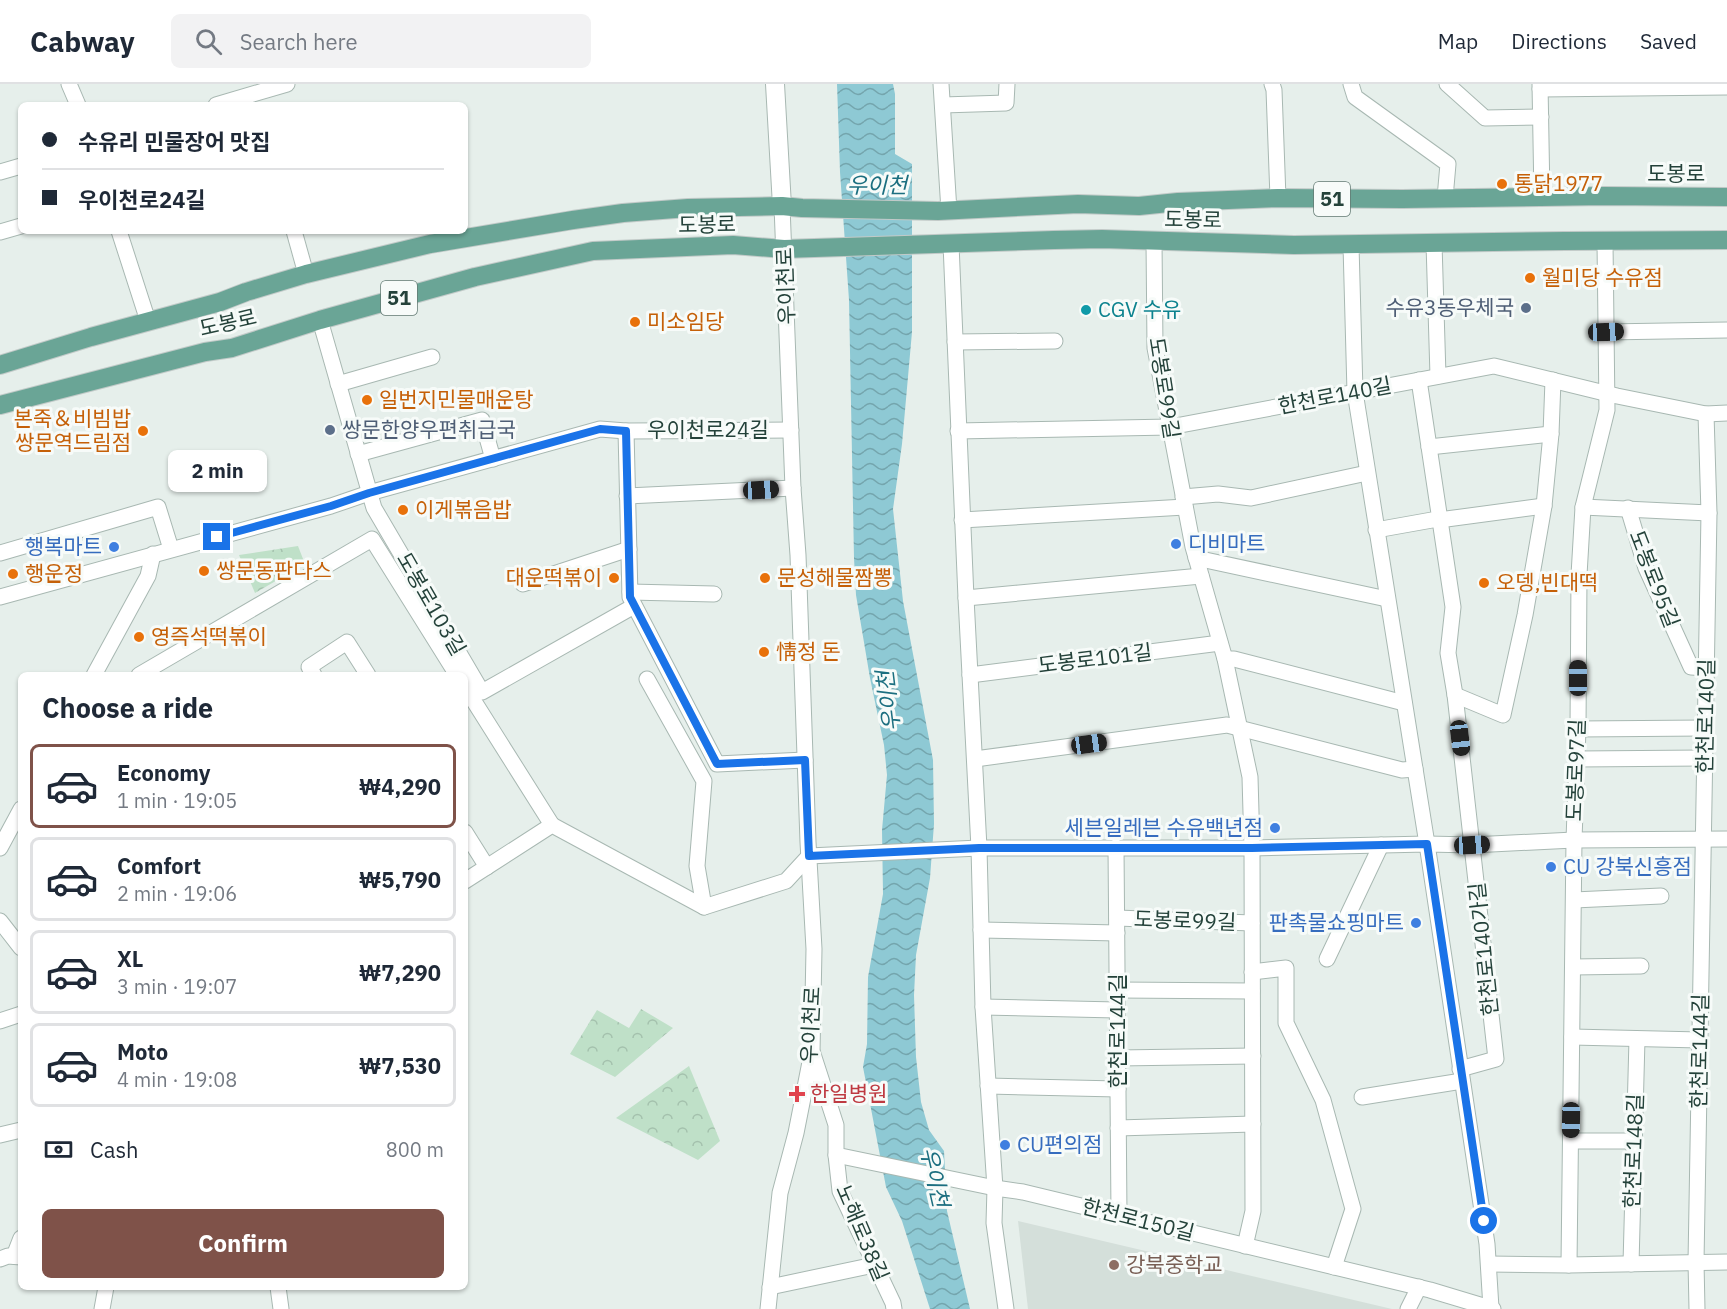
<!DOCTYPE html>
<html lang="en">
<head>
<meta charset="utf-8">
<style>
  :root { --surface:#fff; --page:#f2f2f3; --text:#1f2937; --muted:#747a83; --line:#e0e1e3; --accent:#7f5249 }
  body { margin:0; font-family:"IBM Plex Sans","Noto Sans KR",sans-serif; background:var(--page); color:var(--text); height:100vh; display:flex; flex-direction:column; font-size:22px; white-space:nowrap }
  * { box-sizing:border-box; margin:0 }
  p { font-size:20px; color:var(--muted) }
  .icon { flex:none; width:33px; height:33px; fill:none; stroke:currentColor; stroke-width:2; stroke-linecap:round; stroke-linejoin:round }
  .map { position:relative; flex:1; overflow:hidden }
  .drawer { position:absolute; left:18px; top:588px; width:450px; height:618px; display:flex; flex-direction:column; background:var(--surface); border-radius:9px; box-shadow:0 2px 4px #0004 }
  .drawer>* { flex:none }
  .guide { position:absolute; left:18px; top:18px; width:450px; height:132px; border-radius:9px; box-shadow:0 2px 4px #0004; display:grid; align-content:center; height:132px; padding:0 24px; background:var(--surface) }
  .end { position:absolute; width:27px; height:27px; margin:-14px; border:8px solid #1a73e8; background:#fff; box-shadow:0 0 0 3px #fff }
  .from { border-radius:50% }
  .bubble { position:absolute; height:42px; border-radius:9px; background:var(--surface); box-shadow:0 2px 4px #0004; font-size:20px; font-weight:800; line-height:42px; text-align:center }
  .car { position:absolute; width:18px; height:36px; margin:-18px -9px; border-radius:8px; box-shadow:0 0 4px 2px #0007; background:linear-gradient(#222 24%,#8ab4d8 0 40%,#222 0 76%,#8ab4d8 0 86%,#222 0) }
  .guide b { display:flex; align-items:center; gap:21px; height:57px; font-size:22px }
  .guide b+b { border-top:2px solid var(--line) }
  .guide i { width:15px; height:15px; background:var(--text) }
  ul { padding:0; list-style:none }
  li { display:flex; align-items:center; gap:18px; height:84px; margin:0 12px 9px; padding:0 12px; border:3px solid var(--line); border-radius:9px }
  li div { flex:1 }
  li b { display:block; font-size:22px }
  li em { font-style:normal; font-weight:800 }
  li.current { border-color:var(--accent) }
  li>.icon { width:54px; height:54px; stroke-width:1.5 }
  h2 { padding:0 24px; font-size:27px; line-height:72px }
  .pay { display:flex; align-items:center; gap:15px; height:66px; padding:0 24px; font-size:22px }
  .pay p { margin-inline-start:auto }
  .button { display:flex; gap:12px; margin-top:auto; padding:12px 24px }
  .button a { flex:1; height:69px; border-radius:9px; background:var(--accent); color:#fff; font-size:24px; font-weight:800; line-height:69px; text-align:center }
  header { display:flex; align-items:center; gap:36px; box-sizing:border-box; height:84px; padding:0 30px; background:var(--surface); border-bottom:2px solid var(--line) }
  header strong { font-size:28px }
  nav { display:flex; gap:33px; margin-inline-start:auto; font-size:21px }
  .search { width:420px; height:54px; background:var(--page); display:flex; align-items:center; gap:15px; box-sizing:border-box; padding:0 21px; border-radius:9px; color:var(--muted); font-size:22px }
  .map>svg:first-child { display:block }
  .built { fill:#d4dfda }
  .park { fill:url(#park-crowns) }
  .water { fill:url(#water-waves) }
  .lines { fill:none; stroke-linecap:round; stroke-linejoin:round }
  .minor-casing { stroke:#a8b8b2; stroke-width:17 }
  .tertiary-casing { stroke:#a8b8b2; stroke-width:20 }
  .primary-casing { stroke:#c2cac8; stroke-width:20 }
  .minor { stroke:#fff; stroke-width:15 }
  .tertiary { stroke:#fff; stroke-width:18 }
  .primary { stroke:#6aa596; stroke-width:18 }
  .route { stroke:#1a73e8; stroke-width:8 }
  .food-dot { fill:#e8710a; stroke:#f7fbf9; stroke-width:2 }
  .service-dot { fill:#5c6f8a; stroke:#f7fbf9; stroke-width:2 }
  .culture-dot { fill:#0f9aa8; stroke:#f7fbf9; stroke-width:2 }
  .shop-dot { fill:#3f7fe0; stroke:#f7fbf9; stroke-width:2 }
  .health-dot { fill:#e0444e; stroke:#f7fbf9; stroke-width:2 }
  .education-dot { fill:#8d6e63; stroke:#f7fbf9; stroke-width:2 }
  .labels { text-anchor:middle; stroke-width:6; stroke-linejoin:round; paint-order:stroke }
  .shield { fill:#f7fbf9; stroke:#637a73; stroke-width:1.5 }
  .shield-label { font-size:20px; font-weight:bold; fill:#24423a }
  .street-label { font-size:21px; fill:#24423a; stroke:#f7fbf9 }
  .food-label { font-size:21px; fill:#c56008; stroke:#f7fbf9; text-anchor:start }
  .service-label { font-size:21px; fill:#4e5e75; stroke:#f7fbf9; text-anchor:end }
  .culture-label { font-size:21px; fill:#0d838f; stroke:#f7fbf9; text-anchor:start }
  .shop-label { font-size:21px; fill:#366cbe; stroke:#f7fbf9; text-anchor:start }
  .health-label { font-size:21px; fill:#be3a42; stroke:#f7fbf9; text-anchor:start }
  .education-label { font-size:21px; fill:#785e54; stroke:#f7fbf9; text-anchor:start }
  .water-label { font-size:22px; font-style:italic; fill:#1c6f80; stroke:#f7fbf9 }
</style>
</head>
<body>
<header>
<strong>Cabway</strong>
<div class="search"><svg class="icon" aria-label="search" viewBox="0 0 24 24"><circle cx="10" cy="10" r="6"/><path d="M15 15l6 6"/></svg>Search here</div>
<nav><a>Map</a><a>Directions</a><a>Saved</a></nav>
</header>
<div class="map">
<svg width="1727" height="1225" viewBox="0 0 1727 1225">
  <defs>
    <pattern id="park-crowns" width="20" height="18" patternUnits="userSpaceOnUse" patternTransform="scale(1.5)"><rect width="20" height="18" fill="#bfe0c8"/><path d="M2 6a3 3 0 1 1 6 0M12 15a3 3 0 1 1 6 0" fill="none" stroke="#a4c1ad"/></pattern>
    <pattern id="water-waves" width="16" height="10" patternUnits="userSpaceOnUse" patternTransform="scale(1.5)"><rect width="16" height="10" fill="#8ec9d4"/><path d="M0 5q4-4 8 0t8 0" fill="none" stroke="#74a5ad"/></pattern>
  </defs>
  <rect width="100%" height="100%" fill="#e6efeb"/>
  <!-- built -->
  <path class="built" d="M1018,1137L1392,1225H1028Z"/>
  <!-- park -->
  <g class="park">
    <path d="M298,462L305,480L255,509L239,471Z"/>
    <path d="M641,925L673,944L615,993L570,970L597,926L629,944Z"/>
    <path d="M689,982L720,1057L698,1076L616,1034Z"/>
  </g>
  <!-- water -->
  <path class="water" d="M837,0H893L895,10V70L912,80V248L902,360L893,425L903,517L933,676L934,740L930,794L916,871L914,911L916,973L921,1018L929,1046L944,1067L947,1127L970,1225H930L902,1137L886,1103L863,983L867,960L868,893L883,810L882,746L887,691L884,661L870,594L856,511L854,474L849,216L840,88Z"/>
  <g class="lines">
    <defs>
      <g id="minor">
        <path d="M69,0L78,21"/>
        <path d="M941,0L949,127"/>
        <path d="M1272,0L1274,6L1278,114"/>
        <path d="M1351,0L1355,13L1448,80L1445,114"/>
        <path d="M1447,0L1485,34L1541,33"/>
        <path d="M1540,0L1542,113"/>
        <path d="M1540,5L1727,3"/>
        <path d="M216,21L287,0"/>
        <path d="M943,21L1006,19L1007,0"/>
        <path d="M0,88L21,82"/>
        <path d="M119,147L148,237"/>
        <path d="M294,147L306,190"/>
        <path d="M0,148L21,142"/>
        <path d="M1154,157L1155,264L1193,463L1225,575L1250,693L1252,764L1253,1127L1245,1162"/>
        <path d="M1434,159L1438,292"/>
        <path d="M951,160L966,514L979,764L983,923L995,1104L994,1139L1006,1225"/>
        <path d="M1351,161L1355,308L1427,760L1487,1160L1491,1224"/>
        <path d="M320,236L374,424L482,608L634,522"/>
        <path d="M1606,248L1727,246"/>
        <path d="M955,258L1055,257"/>
        <path d="M1419,296L1453,523L1448,569L1455,611L1496,975L1460,985"/>
        <path d="M338,300L432,273"/>
        <path d="M626,347L630,513L717,680L805,676"/>
        <path d="M958,347L1170,343L1494,282L1617,312L1706,330L1727,329"/>
        <path d="M1429,363L1551,350"/>
        <path d="M358,370L482,336L493,375"/>
        <path d="M627,412L793,404"/>
        <path d="M1183,413L1218,410L1251,414L1367,389"/>
        <path d="M1583,423L1709,429"/>
        <path d="M1628,424L1646,484L1691,583L1707,584"/>
        <path d="M962,436L1185,423"/>
        <path d="M1376,446L1432,436H1439L1544,422"/>
        <path d="M0,469L158,423L171,465"/>
        <path d="M1196,474L1387,515"/>
        <path d="M523,500L629,465"/>
        <path d="M630,508L714,510"/>
        <path d="M0,513L331,422L369,409L600,345L626,347L791,346"/>
        <path d="M966,514L1201,492"/>
        <path d="M1225,575H1234L1404,619"/>
        <path d="M94,591L148,492L153,470"/>
        <path d="M139,591L372,455L457,591"/>
        <path d="M314,591L309,583L347,558L368,591"/>
        <path d="M970,591L1220,559"/>
        <path d="M647,595L704,697L697,782L704,823"/>
        <path d="M465,603L552,741"/>
        <path d="M1455,611L1503,631L1525,531L1544,422L1551,350L1553,296"/>
        <path d="M1578,645L1705,644"/>
        <path d="M975,675L1227,641L1402,686L1415,685"/>
        <path d="M1577,675L1704,674"/>
        <path d="M465,748L487,783"/>
        <path d="M1116,763L1119,1131"/>
        <path d="M0,764L21,725"/>
        <path d="M465,797L552,741L704,823L786,797L809,772L979,764H1252L1427,760L1472,761L1574,756L1727,755"/>
        <path d="M1574,816L1661,812"/>
        <path d="M1117,834L1252,839"/>
        <path d="M0,837L21,864"/>
        <path d="M981,846L1117,849"/>
        <path d="M1327,875L1381,761"/>
        <path d="M1573,883L1641,882"/>
        <path d="M1252,888L1286,884V939L1323,1016L1353,1125L1334,1183"/>
        <path d="M1117,906L1252,907"/>
        <path d="M983,923L1117,926"/>
        <path d="M0,937L21,930"/>
        <path d="M1572,953L1700,956"/>
        <path d="M813,970L836,1041V1071L995,1104L1023,1108L1430,1206L1493,1225"/>
        <path d="M1118,974L1253,972"/>
        <path d="M988,1002L1118,1005"/>
        <path d="M1362,1013L1462,997"/>
        <path d="M1118,1044L1253,1040"/>
        <path d="M0,1051L21,1046"/>
        <path d="M1571,1057H1634"/>
        <path d="M836,1071L840,1107L893,1219L894,1225"/>
        <path d="M14,1172L21,1154"/>
        <path d="M0,1175L8,1172L21,1173"/>
        <path d="M1489,1180L1569,1181L1727,1178"/>
        <path d="M1631,1180L1637,955"/>
        <path d="M1569,1181L1574,756L1578,645L1579,491L1583,423L1607,326L1605,158"/>
        <path d="M278,1203L281,1225"/>
        <path d="M770,1203L874,1181"/>
        <path d="M102,1225L106,1203"/>
        <path d="M768,1225L780,1109L796,1049L812,968L814,865L808,758L798,471L793,404L782,122"/>
        <path d="M1408,1225L1419,1203"/>
        <path d="M1697,1225L1696,1178L1709,429L1706,330"/>
      </g>
      <path id="tertiary" d="M775,0L782,122"/>
      <g id="primary">
        <path d="M0,281L91,253L220,218L246,208L306,190L430,160L573,136L623,129L688,124L782,122L802,124L938,127L1078,120L1139,122L1178,118L1278,114L1402,115L1605,112L1727,113"/>
        <path d="M0,321L205,268L232,264L320,236L475,193L593,167L733,161L784,165L1054,156L1102,155L1294,161L1565,157L1727,156"/>
      </g>
    </defs>
    <!-- minor casing -->
    <use href="#minor" class="minor-casing"/>
    <!-- tertiary casing -->
    <use href="#tertiary" class="tertiary-casing"/>
    <!-- primary casing -->
    <use href="#primary" class="primary-casing"/>
    <!-- minor -->
    <use href="#minor" class="minor"/>
    <!-- tertiary -->
    <use href="#tertiary" class="tertiary"/>
    <!-- primary -->
    <use href="#primary" class="primary"/>
  </g>
  <g class="lines">
    <!-- route -->
    <path class="route" d="M217,453L331,422L369,409L600,345L626,347L630,513L717,680L805,676L809,772L979,764H1252L1427,760L1484,1137"/>
  </g>
  <!-- markers -->
  <g class="food-dot">
    <circle cx="1502" cy="100" r="6"/>
    <circle cx="1530" cy="194" r="6"/>
    <circle cx="635" cy="238" r="6"/>
    <circle cx="367" cy="316" r="6"/>
    <circle cx="143" cy="347" r="6"/>
    <circle cx="403" cy="426" r="6"/>
    <circle cx="204" cy="487" r="6"/>
    <circle cx="13" cy="490" r="6"/>
    <circle cx="614" cy="494" r="6"/>
    <circle cx="765" cy="494" r="6"/>
    <circle cx="1484" cy="499" r="6"/>
    <circle cx="139" cy="553" r="6"/>
    <circle cx="764" cy="568" r="6"/>
  </g>
  <g class="service-dot">
    <circle cx="1526" cy="224" r="6"/>
    <circle cx="330" cy="346" r="6"/>
  </g>
  <circle class="culture-dot" cx="1086" cy="226" r="6"/>
  <g class="shop-dot">
    <circle cx="1176" cy="460" r="6"/>
    <circle cx="114" cy="463" r="6"/>
    <circle cx="1275" cy="744" r="6"/>
    <circle cx="1551" cy="783" r="6"/>
    <circle cx="1416" cy="839" r="6"/>
    <circle cx="1005" cy="1061" r="6"/>
  </g>
  <path class="health-dot" d="M794 1001h6v6h6v6h-6v6h-6v-6h-6v-6h6z"/>
  <circle class="education-dot" cx="1114" cy="1181" r="6"/>
  <g class="labels">
    <!-- shield labels -->
    <g class="shield">
      <rect x="1314" y="98" width="36" height="34" rx="4.5"/>
      <rect x="381" y="197" width="36" height="34" rx="4.5"/>
    </g>
    <g class="shield-label">
      <text x="1332" y="122">51</text>
      <text x="399" y="221">51</text>
    </g>
    <!-- street labels -->
    <g class="street-label">
      <text x="1676" y="97">도봉로</text>
      <text transform="translate(1193 136) rotate(1)" y="7">도봉로</text>
      <text transform="translate(707 141) rotate(-1)" y="7">도봉로</text>
      <text transform="translate(786 202) rotate(-92)" y="7">우이천로</text>
      <text transform="translate(228 239) rotate(-13)" y="7">도봉로</text>
      <text transform="translate(1164 304) rotate(81)" y="7">도봉로99길</text>
      <text transform="translate(1335 312) rotate(-11)" y="7">한천로140길</text>
      <text x="708" y="353">우이천로24길</text>
      <text transform="translate(1654 495) rotate(69)" y="7">도봉로95길</text>
      <text transform="translate(431 520) rotate(60)" y="7">도봉로103길</text>
      <text transform="translate(1095 575) rotate(-7)" y="7">도봉로101길</text>
      <text transform="translate(1706 632) rotate(-89)" y="7">한천로140길</text>
      <text transform="translate(1576 686) rotate(-88)" y="7">도봉로97길</text>
      <text transform="translate(1185 837) rotate(2)" y="7">도봉로99길</text>
      <text transform="translate(1484 865) rotate(-96)" y="7">한천로140가길</text>
      <text transform="translate(811 941) rotate(-87)" y="7">우이천로</text>
      <text transform="translate(1118 947) rotate(-90)" y="7">한천로144길</text>
      <text transform="translate(1700 967) rotate(-89)" y="7">한천로144길</text>
      <text transform="translate(1634 1067) rotate(-88)" y="7">한천로148길</text>
      <text transform="translate(1138 1136) rotate(14)" y="7">한천로150길</text>
      <text transform="translate(862 1149) rotate(67)" y="7">노해로38길</text>
    </g>
    <!-- food labels -->
    <g class="food-label">
      <text x="1514" y="107">통닭1977</text>
      <text x="1542" y="201">월미당 수유점</text>
      <text x="647" y="245">미소임당</text>
      <text x="379" y="323">일번지민물매운탕</text>
      <text x="131" y="342" text-anchor="end">본죽＆비빔밥<tspan x="131" dy="24">쌍문역드림점</tspan></text>
      <text x="415" y="433">이게볶음밥</text>
      <text x="216" y="494">쌍문동판다스</text>
      <text x="25" y="497">행운정</text>
      <text x="602" y="501" text-anchor="end">대운떡볶이</text>
      <text x="777" y="501">문성해물짬뽕</text>
      <text x="1496" y="506">오뎅,빈대떡</text>
      <text x="151" y="560">영즉석떡볶이</text>
      <text x="776" y="575">情정 돈</text>
    </g>
    <!-- service labels -->
    <g class="service-label">
      <text x="1514" y="231">수유3동우체국</text>
      <text x="342" y="353" text-anchor="start">쌍문한양우편취급국</text>
    </g>
    <!-- culture labels -->
    <g class="culture-label">
      <text x="1098" y="233">CGV 수유</text>
    </g>
    <!-- shop labels -->
    <g class="shop-label">
      <text x="1188" y="467">디비마트</text>
      <text x="102" y="470" text-anchor="end">행복마트</text>
      <text x="1263" y="751" text-anchor="end">세븐일레븐 수유백년점</text>
      <text x="1563" y="790">CU 강북신흥점</text>
      <text x="1404" y="846" text-anchor="end">판촉물쇼핑마트</text>
      <text x="1017" y="1068">CU편의점</text>
    </g>
    <!-- health labels -->
    <g class="health-label">
      <text x="810" y="1017">한일병원</text>
    </g>
    <!-- education labels -->
    <g class="education-label">
      <text x="1126" y="1188">강북중학교</text>
    </g>
    <!-- water labels -->
    <g class="water-label">
      <text x="877" y="109">우이천</text>
      <text transform="translate(888 617) rotate(-97)" y="8">우이천</text>
      <text transform="translate(935 1093) rotate(77)" y="8">우이천</text>
    </g>
  </g>
</svg>
<i class="end from" style="left:1484px;top:1137px"></i>
<i class="end" style="left:217px;top:453px"></i>
<div class="bubble" style="left:168px;top:366px;width:99px">2 min</div>
<i class="car" style="left:1606px;top:248px;rotate:88deg"></i>
<i class="car" style="left:761px;top:406px;rotate:87deg"></i>
<i class="car" style="left:1578px;top:594px;rotate:0deg"></i>
<i class="car" style="left:1460px;top:654px;rotate:173deg"></i>
<i class="car" style="left:1089px;top:660px;rotate:82deg"></i>
<i class="car" style="left:1472px;top:761px;rotate:87deg"></i>
<i class="car" style="left:1571px;top:1036px;rotate:181deg"></i>
<div class="guide">
<b><i class="from"></i>수유리 민물장어 맛집</b>
<b><i></i>우이천로24길</b>
</div>
<section class="drawer">
<h2>Choose a ride</h2>
<ul>
<li class="current"><svg class="icon" aria-label="car" viewBox="0 0 24 24"><path d="M5 17H2v-5l4-1 3-4h7l3 4 3 1v5h-3M9 17h6M6 11h13"/><circle cx="7" cy="17" r="2"/><circle cx="17" cy="17" r="2"/></svg><div><b>Economy</b><p>1 min · 19:05</p></div><em>₩4,290</em></li>
<li><svg class="icon" aria-label="car" viewBox="0 0 24 24"><path d="M5 17H2v-5l4-1 3-4h7l3 4 3 1v5h-3M9 17h6M6 11h13"/><circle cx="7" cy="17" r="2"/><circle cx="17" cy="17" r="2"/></svg><div><b>Comfort</b><p>2 min · 19:06</p></div><em>₩5,790</em></li>
<li><svg class="icon" aria-label="car" viewBox="0 0 24 24"><path d="M5 17H2v-5l4-1 3-4h7l3 4 3 1v5h-3M9 17h6M6 11h13"/><circle cx="7" cy="17" r="2"/><circle cx="17" cy="17" r="2"/></svg><div><b>XL</b><p>3 min · 19:07</p></div><em>₩7,290</em></li>
<li><svg class="icon" aria-label="car" viewBox="0 0 24 24"><path d="M5 17H2v-5l4-1 3-4h7l3 4 3 1v5h-3M9 17h6M6 11h13"/><circle cx="7" cy="17" r="2"/><circle cx="17" cy="17" r="2"/></svg><div><b>Moto</b><p>4 min · 19:08</p></div><em>₩7,530</em></li>
</ul>
<div class="pay"><svg class="icon" aria-label="cash" viewBox="0 0 24 24"><path d="M3 7h18v10H3z"/><circle cx="12" cy="12" r="2"/></svg>Cash<p>800 m</p></div>
<div class="button"><a>Confirm</a></div>
</section>
</div>
</body>
</html>
